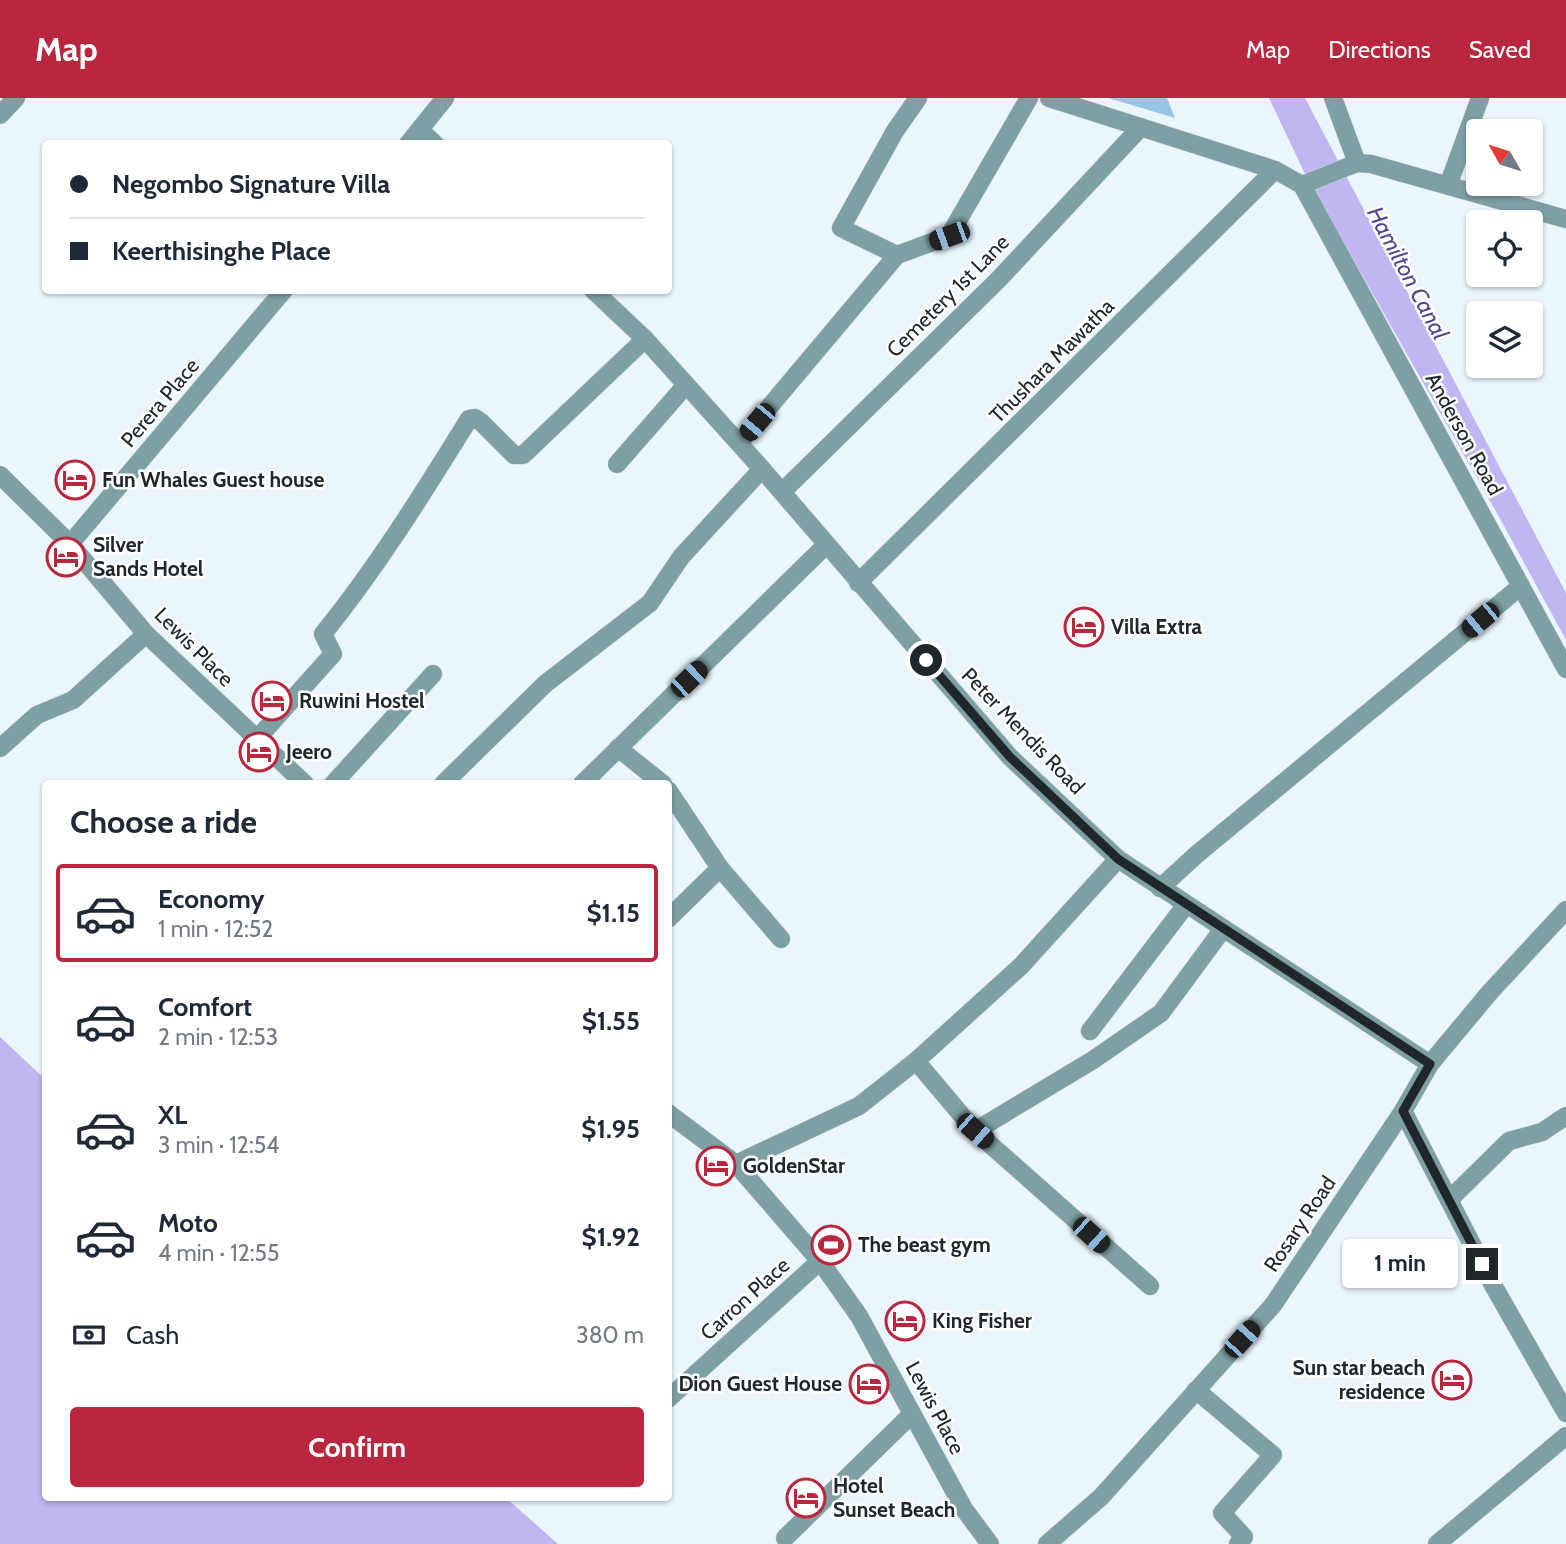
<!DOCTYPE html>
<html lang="en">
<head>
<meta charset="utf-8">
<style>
  :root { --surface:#fff; --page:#f2f2f3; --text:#1f2937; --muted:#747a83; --line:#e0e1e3; --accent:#b8273d }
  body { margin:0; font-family:Cabin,sans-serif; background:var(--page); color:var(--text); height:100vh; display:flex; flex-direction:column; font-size:26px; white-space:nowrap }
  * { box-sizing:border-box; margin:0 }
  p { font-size:23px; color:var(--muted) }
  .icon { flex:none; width:38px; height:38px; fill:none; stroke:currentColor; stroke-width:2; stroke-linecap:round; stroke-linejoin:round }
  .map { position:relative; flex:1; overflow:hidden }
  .panel { position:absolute; left:42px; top:682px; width:630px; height:721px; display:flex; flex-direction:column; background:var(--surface); border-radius:7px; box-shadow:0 2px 5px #0004 }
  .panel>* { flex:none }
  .banner { position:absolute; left:42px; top:42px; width:630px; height:154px; border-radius:7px; box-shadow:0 2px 5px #0004; display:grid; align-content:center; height:154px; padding:0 28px; background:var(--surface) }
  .needle { width:46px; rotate:309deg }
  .controls { position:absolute; left:1466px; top:21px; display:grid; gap:14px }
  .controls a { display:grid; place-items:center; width:77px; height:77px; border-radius:7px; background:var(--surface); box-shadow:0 2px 5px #0004; font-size:35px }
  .end { position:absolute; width:32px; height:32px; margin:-16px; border:9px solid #20272b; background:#fff; box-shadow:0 0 0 4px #fff }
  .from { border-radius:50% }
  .bubble { position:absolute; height:49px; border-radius:7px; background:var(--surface); box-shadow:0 2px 5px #0004; font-size:23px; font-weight:700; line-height:49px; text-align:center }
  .car { position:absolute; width:21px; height:42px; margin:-21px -10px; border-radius:9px; box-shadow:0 0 5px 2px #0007; background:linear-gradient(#222 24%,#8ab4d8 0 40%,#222 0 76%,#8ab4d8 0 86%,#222 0) }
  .banner b { display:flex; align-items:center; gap:24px; height:66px; font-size:26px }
  .banner b+b { border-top:2px solid var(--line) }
  .banner i { width:18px; height:18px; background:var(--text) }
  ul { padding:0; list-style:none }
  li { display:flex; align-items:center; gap:21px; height:98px; margin:0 14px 10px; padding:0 14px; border:4px solid transparent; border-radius:7px }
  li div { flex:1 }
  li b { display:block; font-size:26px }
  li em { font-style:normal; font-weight:700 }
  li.active { border-color:var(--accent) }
  li>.icon { width:63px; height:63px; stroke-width:1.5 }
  h2 { padding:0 28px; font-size:32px; line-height:84px }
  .pay { display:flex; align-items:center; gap:18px; height:77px; padding:0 28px; font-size:26px }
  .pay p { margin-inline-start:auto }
  .button { display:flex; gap:14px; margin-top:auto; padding:14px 28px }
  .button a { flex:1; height:80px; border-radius:7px; background:var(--accent); color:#fff; font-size:28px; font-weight:700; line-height:80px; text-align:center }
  header { display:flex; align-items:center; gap:42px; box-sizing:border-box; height:98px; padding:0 35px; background:var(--accent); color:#fff }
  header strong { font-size:33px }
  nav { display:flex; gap:38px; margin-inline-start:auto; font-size:24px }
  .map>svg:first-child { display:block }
  .green { fill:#97c7e4 }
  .water { fill:#bfb6f2 }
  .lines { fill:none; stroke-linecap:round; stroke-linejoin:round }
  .minor-casing { stroke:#c6d0d6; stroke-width:19 }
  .minor { stroke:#7ea0a4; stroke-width:18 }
  .route { stroke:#20272b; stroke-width:9 }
  .labels { text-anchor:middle; stroke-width:5; stroke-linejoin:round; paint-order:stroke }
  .street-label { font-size:21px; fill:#20272b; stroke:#fff }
  .poi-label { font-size:21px; font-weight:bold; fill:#20272b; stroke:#fff; text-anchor:start }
  .water-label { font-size:23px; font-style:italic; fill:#55458c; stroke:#fff }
</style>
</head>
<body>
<header>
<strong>Map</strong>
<nav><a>Map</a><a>Directions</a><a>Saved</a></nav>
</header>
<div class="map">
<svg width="1566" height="1446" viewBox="0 0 1566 1446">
  <rect width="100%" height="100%" fill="#eaf5fc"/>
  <!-- green -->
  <path class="green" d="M1108,0H1167L1175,20Z"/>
  <!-- water -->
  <g class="water">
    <path d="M1269,0H1305L1566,495V542L1498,417L1305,76Z"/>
    <path d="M0,939L45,981L46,1400H506L558,1446H0Z"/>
  </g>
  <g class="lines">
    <defs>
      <g id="minor">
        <path d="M1049,0L1275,72L1302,87L1357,65L1371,66L1566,121"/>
        <path d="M1333,0L1357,65"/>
        <path d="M0,17L16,0"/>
        <path d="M420,32L435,46"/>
        <path d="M408,46L445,0"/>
        <path d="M1449,85L1480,0"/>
        <path d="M1302,87L1566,571"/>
        <path d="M897,157L841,130L895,33L918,0"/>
        <path d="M593,192L645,241L762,371L1010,659L1118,761L1430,966"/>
        <path d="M739,345L897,157L949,138L1029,0"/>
        <path d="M617,366L686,287"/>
        <path d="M0,377L70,446L146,536L305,686"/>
        <path d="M782,394L998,182L1141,29"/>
        <path d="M70,446L284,192"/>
        <path d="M858,485L1275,72"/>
        <path d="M256,642L333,556L323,536C378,468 423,395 469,321L475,320L481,324L514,357H523L645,241"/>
        <path d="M0,650L37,617L73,602L146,536"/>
        <path d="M618,650L663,686"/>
        <path d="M333,686L433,576"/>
        <path d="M443,686L545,586L650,505L681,459L762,371"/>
        <path d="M582,686L826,447"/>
        <path d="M668,692L720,770L781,841"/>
        <path d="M1160,790L1196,757L1521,488"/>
        <path d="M668,821L720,770"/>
        <path d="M1090,933L1185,808"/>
        <path d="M916,963L975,1033L1150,1188"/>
        <path d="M1403,1013L1493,1187L1566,1315"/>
        <path d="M668,1015L736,1066L820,1163L859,1218L964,1411L990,1446"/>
        <path d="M975,1033L1093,962L1161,915L1223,831"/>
        <path d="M736,1066L859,1008L916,963L1021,868L1118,761"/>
        <path d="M1449,1102L1509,1043L1542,1034L1566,1018"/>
        <path d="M1196,1292L1273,1357L1222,1415L1244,1439L1238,1446"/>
        <path d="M668,1301L820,1163"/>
        <path d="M785,1440L912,1316"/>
        <path d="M1047,1446L1101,1399L1273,1207L1403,1013L1430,966L1490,894L1566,812"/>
        <path d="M1437,1446L1566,1338"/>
      </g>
    </defs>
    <!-- minor casing -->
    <use href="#minor" class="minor-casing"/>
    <!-- minor -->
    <use href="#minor" class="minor"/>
  </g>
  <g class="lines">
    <!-- route -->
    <path class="route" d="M926,562L1010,659L1118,761L1430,966L1403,1013L1482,1166"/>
  </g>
  <!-- icons -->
  <defs>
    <symbol id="hotel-ring" viewBox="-11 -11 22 22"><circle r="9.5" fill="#fff" stroke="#b8273d" stroke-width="1.5"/><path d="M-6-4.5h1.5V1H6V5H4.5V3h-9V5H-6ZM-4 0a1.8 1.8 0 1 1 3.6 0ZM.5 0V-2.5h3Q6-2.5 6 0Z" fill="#b8273d"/></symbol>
    <symbol id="stadium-ring" viewBox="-11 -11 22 22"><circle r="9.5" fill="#fff" stroke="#b8273d" stroke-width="1.5"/><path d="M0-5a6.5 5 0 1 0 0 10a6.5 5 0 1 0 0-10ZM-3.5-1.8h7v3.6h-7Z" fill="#b8273d"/></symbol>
  </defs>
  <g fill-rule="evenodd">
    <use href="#hotel-ring" x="53" y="360" width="44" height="44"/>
    <use href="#hotel-ring" x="44" y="437" width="44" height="44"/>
    <use href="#hotel-ring" x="1062" y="507" width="44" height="44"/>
    <use href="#hotel-ring" x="250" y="581" width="44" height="44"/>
    <use href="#hotel-ring" x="237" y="632" width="44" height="44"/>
    <use href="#hotel-ring" x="694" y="1046" width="44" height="44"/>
    <use href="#stadium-ring" x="809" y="1125" width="44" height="44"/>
    <use href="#hotel-ring" x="883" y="1201" width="44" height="44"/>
    <use href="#hotel-ring" x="1430" y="1260" width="44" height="44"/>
    <use href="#hotel-ring" x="847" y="1264" width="44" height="44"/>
    <use href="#hotel-ring" x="784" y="1378" width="44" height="44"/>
  </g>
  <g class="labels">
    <!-- street labels -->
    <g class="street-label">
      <text transform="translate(948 198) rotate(-45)" y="7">Cemetery 1st Lane</text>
      <text transform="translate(1052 263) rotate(-45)" y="7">Thushara Mawatha</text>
      <text transform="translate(160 305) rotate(-50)" y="7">Perera Place</text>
      <text transform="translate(1464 336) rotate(61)" y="7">Anderson Road</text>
      <text transform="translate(194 549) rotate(45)" y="7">Lewis Place</text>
      <text transform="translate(1023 633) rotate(46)" y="7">Peter Mendis Road</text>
      <text transform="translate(1300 1126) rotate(-56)" y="7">Rosary Road</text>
      <text transform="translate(745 1201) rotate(-42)" y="7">Carron Place</text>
      <text transform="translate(935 1310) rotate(62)" y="7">Lewis Place</text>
    </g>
    <!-- poi labels -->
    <g class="poi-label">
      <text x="102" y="389">Fun Whales Guest house</text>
      <text x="93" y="454">Silver<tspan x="93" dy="24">Sands Hotel</tspan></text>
      <text x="1111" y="536">Villa Extra</text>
      <text x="299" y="610">Ruwini Hostel</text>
      <text x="286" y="661">Jeero</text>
      <text x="743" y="1075">GoldenStar</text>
      <text x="858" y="1154">The beast gym</text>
      <text x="932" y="1230">King Fisher</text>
      <text x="1425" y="1277" text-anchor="end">Sun star beach<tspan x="1425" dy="24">residence</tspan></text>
      <text x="842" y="1293" text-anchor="end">Dion Guest House</text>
      <text x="833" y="1395">Hotel<tspan x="833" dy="24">Sunset Beach</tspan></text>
    </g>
    <!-- water labels -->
    <g class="water-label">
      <text transform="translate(1408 175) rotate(62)" y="8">Hamilton Canal</text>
    </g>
  </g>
</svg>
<div class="controls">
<a><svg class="needle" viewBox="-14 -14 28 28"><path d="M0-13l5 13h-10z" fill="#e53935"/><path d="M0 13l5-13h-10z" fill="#747a83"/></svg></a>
<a><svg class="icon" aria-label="locate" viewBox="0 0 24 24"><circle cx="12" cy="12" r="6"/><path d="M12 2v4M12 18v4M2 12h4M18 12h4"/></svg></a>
<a><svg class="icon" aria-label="layers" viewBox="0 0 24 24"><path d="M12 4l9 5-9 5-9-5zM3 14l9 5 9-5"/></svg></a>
</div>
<i class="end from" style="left:926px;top:562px"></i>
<i class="end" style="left:1482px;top:1166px"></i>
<div class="bubble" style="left:1342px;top:1141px;width:116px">1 min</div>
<i class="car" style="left:949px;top:138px;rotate:250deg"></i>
<i class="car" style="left:757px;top:324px;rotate:220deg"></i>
<i class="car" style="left:1480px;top:522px;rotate:230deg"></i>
<i class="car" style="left:689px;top:581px;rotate:46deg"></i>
<i class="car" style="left:975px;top:1033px;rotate:131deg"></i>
<i class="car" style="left:1091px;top:1137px;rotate:132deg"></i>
<i class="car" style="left:1242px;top:1241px;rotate:42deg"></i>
<div class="banner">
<b><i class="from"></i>Negombo Signature Villa</b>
<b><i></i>Keerthisinghe Place</b>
</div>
<section class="panel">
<h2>Choose a ride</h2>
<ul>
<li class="active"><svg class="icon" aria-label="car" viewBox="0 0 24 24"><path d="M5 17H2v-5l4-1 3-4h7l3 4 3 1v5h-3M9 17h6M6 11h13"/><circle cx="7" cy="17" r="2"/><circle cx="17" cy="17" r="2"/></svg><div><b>Economy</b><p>1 min · 12:52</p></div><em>$1.15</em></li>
<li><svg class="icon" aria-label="car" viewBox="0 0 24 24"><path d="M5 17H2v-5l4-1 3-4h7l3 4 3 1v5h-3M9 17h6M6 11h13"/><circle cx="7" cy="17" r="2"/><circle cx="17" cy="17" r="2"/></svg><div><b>Comfort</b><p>2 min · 12:53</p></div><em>$1.55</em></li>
<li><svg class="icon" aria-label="car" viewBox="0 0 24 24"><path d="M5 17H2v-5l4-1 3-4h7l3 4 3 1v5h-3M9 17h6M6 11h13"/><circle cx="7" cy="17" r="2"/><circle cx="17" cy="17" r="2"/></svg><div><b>XL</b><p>3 min · 12:54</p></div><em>$1.95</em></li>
<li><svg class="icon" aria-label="car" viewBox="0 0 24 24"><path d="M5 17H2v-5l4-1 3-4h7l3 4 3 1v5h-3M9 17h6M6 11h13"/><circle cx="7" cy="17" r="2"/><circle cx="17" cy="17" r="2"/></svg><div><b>Moto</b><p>4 min · 12:55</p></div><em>$1.92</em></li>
</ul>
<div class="pay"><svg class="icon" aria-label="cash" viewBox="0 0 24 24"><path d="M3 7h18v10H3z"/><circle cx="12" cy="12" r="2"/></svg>Cash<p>380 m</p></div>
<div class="button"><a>Confirm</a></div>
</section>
</div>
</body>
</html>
